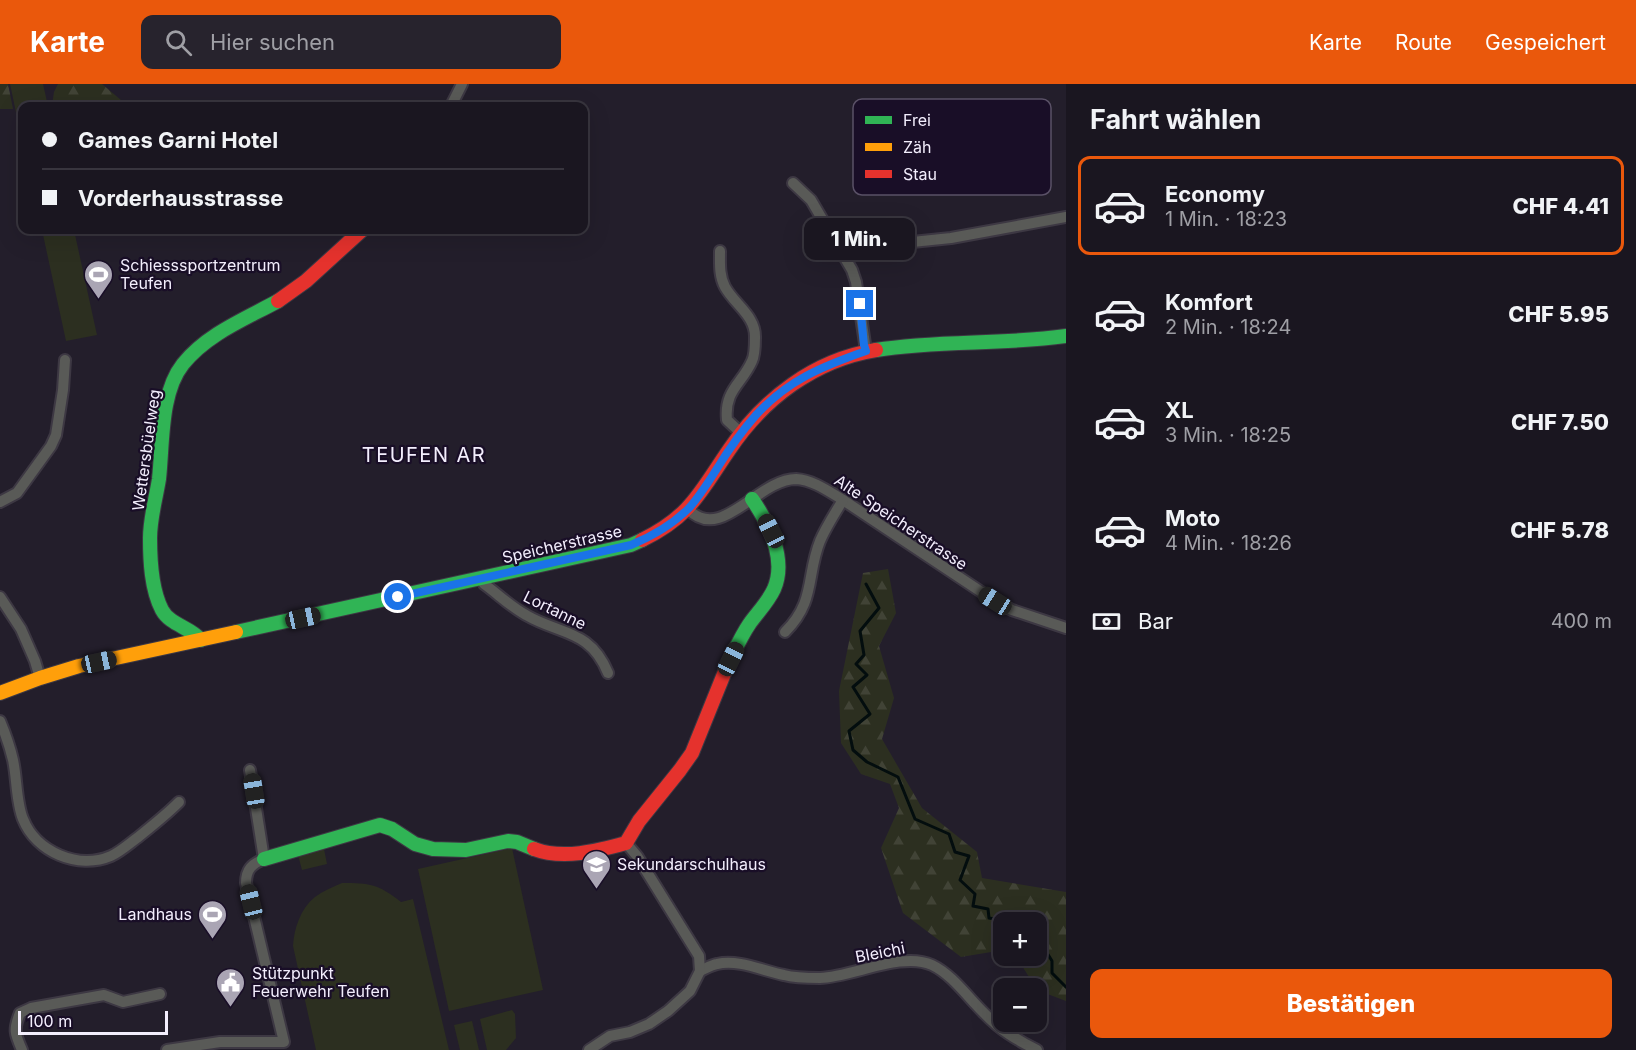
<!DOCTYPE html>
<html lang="de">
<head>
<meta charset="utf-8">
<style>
  :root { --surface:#1a1620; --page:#27232d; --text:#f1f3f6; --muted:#9f9fa5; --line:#38353e; --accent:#ea580c }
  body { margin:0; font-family:Inter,sans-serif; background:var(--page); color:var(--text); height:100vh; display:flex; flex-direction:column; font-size:22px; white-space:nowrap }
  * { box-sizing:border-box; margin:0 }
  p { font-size:20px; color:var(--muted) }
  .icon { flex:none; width:33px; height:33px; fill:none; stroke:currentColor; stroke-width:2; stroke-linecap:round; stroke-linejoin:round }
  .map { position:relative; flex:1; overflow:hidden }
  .panel { display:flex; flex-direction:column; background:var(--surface); width:570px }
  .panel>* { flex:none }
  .top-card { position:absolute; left:18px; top:18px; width:570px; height:132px; border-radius:12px; box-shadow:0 6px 24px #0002,0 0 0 2px var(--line); display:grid; align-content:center; height:132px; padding:0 24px; background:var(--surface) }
  .fabs { position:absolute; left:993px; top:828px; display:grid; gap:12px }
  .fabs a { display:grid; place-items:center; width:54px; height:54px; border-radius:12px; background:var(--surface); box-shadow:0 6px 24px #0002,0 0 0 2px var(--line); font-size:30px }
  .scale { position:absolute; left:18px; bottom:15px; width:150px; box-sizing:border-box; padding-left:6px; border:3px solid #f3eefd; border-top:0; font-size:16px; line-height:21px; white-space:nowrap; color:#f3eefd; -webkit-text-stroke:4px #190e27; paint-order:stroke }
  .end { position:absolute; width:27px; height:27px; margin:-14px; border:8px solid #1a73e8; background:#fff; box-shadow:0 0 0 3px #fff }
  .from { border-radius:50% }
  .bubble { position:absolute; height:42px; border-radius:12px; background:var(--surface); box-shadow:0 6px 24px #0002,0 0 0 2px var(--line); font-size:20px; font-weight:800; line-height:42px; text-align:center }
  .car { position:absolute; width:18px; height:36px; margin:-18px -9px; border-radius:8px; box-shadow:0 0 4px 2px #0007; background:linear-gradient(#222 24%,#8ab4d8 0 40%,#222 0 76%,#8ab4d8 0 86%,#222 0) }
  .top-card b { display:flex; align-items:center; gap:21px; height:57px; font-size:22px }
  .top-card b+b { border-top:2px solid var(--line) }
  .top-card i { width:15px; height:15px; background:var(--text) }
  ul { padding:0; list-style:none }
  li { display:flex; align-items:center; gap:18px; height:99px; margin:0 12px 9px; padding:0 12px; border:3px solid transparent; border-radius:12px }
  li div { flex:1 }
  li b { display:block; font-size:22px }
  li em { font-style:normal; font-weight:800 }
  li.active { border-color:var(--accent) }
  li>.icon { width:54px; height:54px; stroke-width:1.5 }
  h2 { padding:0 24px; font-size:27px; line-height:72px }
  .pay { display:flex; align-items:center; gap:15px; height:66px; padding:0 24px; font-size:22px }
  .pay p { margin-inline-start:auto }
  .primary-button { display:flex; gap:12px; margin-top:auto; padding:12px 24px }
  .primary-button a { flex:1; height:69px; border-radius:12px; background:var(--accent); color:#fff; font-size:24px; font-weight:800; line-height:69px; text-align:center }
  header { display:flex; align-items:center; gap:36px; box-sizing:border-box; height:84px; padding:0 30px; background:var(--accent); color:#fff }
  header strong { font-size:28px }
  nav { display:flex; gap:33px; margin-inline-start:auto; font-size:21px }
  .search { width:420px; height:54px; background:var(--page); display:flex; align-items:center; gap:15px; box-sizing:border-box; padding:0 21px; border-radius:12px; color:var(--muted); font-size:22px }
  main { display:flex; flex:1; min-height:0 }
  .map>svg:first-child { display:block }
  .forest { fill:url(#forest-firs) }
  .pitch { fill:#2c2f20 }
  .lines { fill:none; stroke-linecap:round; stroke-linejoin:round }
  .stream { stroke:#030d0e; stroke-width:3 }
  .street-casing { stroke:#3d3843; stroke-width:14 }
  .fast-casing { stroke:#3d3843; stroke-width:16 }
  .slow-casing { stroke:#3d3843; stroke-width:16 }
  .jam-casing { stroke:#3d3843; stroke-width:16 }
  .street { stroke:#595a57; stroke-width:10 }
  .fast { stroke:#30b455; stroke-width:14 }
  .slow { stroke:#ff9f0a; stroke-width:14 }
  .jam { stroke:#e5322d; stroke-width:14 }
  .route { stroke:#1a73e8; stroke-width:8 }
  .labels { text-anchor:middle; stroke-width:4.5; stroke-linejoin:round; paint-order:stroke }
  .poi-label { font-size:16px; fill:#f3eefd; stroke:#190e27; text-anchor:start }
  .street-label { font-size:16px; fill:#f3eefd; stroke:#190e27 }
  .quarter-label { font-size:20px; letter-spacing:1.5px; fill:#f3eefd; stroke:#190e27 }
  .key { fill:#190e27; stroke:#5a5167; stroke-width:1.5 }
  .key-label { font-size:16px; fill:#f3eefd }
</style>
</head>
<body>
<header>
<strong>Karte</strong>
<div class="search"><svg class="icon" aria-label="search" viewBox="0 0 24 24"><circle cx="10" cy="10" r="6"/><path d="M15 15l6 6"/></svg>Hier suchen</div>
<nav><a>Karte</a><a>Route</a><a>Gespeichert</a></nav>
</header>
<main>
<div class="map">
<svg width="1066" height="966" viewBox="0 0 1066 966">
  <defs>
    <pattern id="forest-firs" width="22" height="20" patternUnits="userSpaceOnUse" patternTransform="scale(1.5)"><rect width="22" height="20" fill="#2c2f20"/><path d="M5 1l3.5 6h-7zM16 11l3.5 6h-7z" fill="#414336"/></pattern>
  </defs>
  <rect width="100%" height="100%" fill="#231e2b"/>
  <!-- forest -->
  <g class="forest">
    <path d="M0,0H8L13,25H0Z"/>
    <path d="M58,0H102L128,22H52L54,8Z"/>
    <path d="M888,485L896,529L879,562L894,614L882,655L922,724L977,768L982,794L1066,808V917L1037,906L1016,872H1036V838H1004L1003,866L961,873L903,829L881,764L899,724L890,700L861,690L841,659L839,607L863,489Z"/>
  </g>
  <!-- pitch -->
  <g class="pitch">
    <path d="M10,0H43L48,22H22V57Z"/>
    <path d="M42,146H74L97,251L66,257Z"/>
    <path d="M512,764L543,906L449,927L418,785Z"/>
    <path d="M324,765L327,780L302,786L298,771Z"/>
    <path d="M342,799C370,799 378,800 401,818L413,815L449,966H316L293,862C294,844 301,824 315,813C323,807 333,803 342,799Z"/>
    <path d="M512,926L515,930L516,954L506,966H487L480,935Z"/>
    <path d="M472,937L479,966H460L454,941Z"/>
  </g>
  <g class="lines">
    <!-- stream -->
    <g class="stream">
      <path d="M866,500L879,524L860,547L864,571L856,580L867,591L853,603L870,630L849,647L853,666L867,678L898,693L915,735L949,750L955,768L969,772L960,796L975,810L973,822L988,825L989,834L1000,836L1026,833L1029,838"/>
      <path d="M1036,851L1052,877V889L1066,903"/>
    </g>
    <defs>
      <g id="street">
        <path d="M451,22L462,0"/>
        <path d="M793,99L811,116L852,186L856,198L866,267"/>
        <path d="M830,148L841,141L881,158L893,160L951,154L1066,133"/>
        <path d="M720,167C720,179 719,192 725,203C735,221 756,232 755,254C755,261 755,271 752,277C742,300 724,306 727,336L741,349"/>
        <path d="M0,418L17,409L51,362L56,351L63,306L65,276"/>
        <path d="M688,425C721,460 758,395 796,395C813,396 828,407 843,416L995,517L1012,526L1066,544"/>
        <path d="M483,495L484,500C498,510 511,523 526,531C560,551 590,545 608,589"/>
        <path d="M0,513L21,545L35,577L40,594"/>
        <path d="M785,548C816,517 806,492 820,457C826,443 835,429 843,416"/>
        <path d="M0,637C5,649 10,663 13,676C17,694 16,718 23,735C36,768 78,786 111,772C120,768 129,760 137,754C152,742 166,731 179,718"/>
        <path d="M700,887C705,885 711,881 717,880C739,875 763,887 784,891C795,894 809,894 820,894C853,893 902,867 932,881C953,891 968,914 985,930C1000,946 1017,956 1037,966"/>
        <path d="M22,966C15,950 13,946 20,929L31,924L104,911L123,918L160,910"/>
        <path d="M167,966L220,958H284L246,799C246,785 252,780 264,775L250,686"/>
        <path d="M589,966L610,952L630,948L649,940L668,927L690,907L700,887L699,872L637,772L626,759"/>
      </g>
      <g id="fast">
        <path d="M876,266C939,256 1003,261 1066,252"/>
        <path d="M236,548L631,461L642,456"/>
        <path d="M201,556C190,543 170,541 162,526C151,505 150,476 150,454C150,434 156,414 159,395C163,359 160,309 183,280C207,250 245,235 278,217"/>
        <path d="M728,580C735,566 741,552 750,539C758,528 768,518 774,505C787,475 769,440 752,415"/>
        <path d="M264,775L380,741L392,745L415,760L433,765L466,766L508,757L517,758L534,765"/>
      </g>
      <path id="slow" d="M0,609L40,594L79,582L236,548"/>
      <g id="jam">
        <path d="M278,217L306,197L362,146"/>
        <path d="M642,456C691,432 700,408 729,366C763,315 814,276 876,266"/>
        <path d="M534,765C563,776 597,767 626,759L639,737L680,686L692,669L728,580"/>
      </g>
    </defs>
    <!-- street casing -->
    <use href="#street" class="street-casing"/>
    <!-- fast casing -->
    <use href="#fast" class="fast-casing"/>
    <!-- slow casing -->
    <use href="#slow" class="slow-casing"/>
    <!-- jam casing -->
    <use href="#jam" class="jam-casing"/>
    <!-- street -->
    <use href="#street" class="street"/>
    <!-- fast -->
    <use href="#fast" class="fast"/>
    <!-- slow -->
    <use href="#slow" class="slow"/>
    <!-- jam -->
    <use href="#jam" class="jam"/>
  </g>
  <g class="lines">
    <!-- route -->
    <path class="route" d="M398,513L631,461C653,452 672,441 689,424C700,412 709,397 718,383C729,365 742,347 756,331C788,296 823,282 866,267L864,261L860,220"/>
  </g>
  <!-- icons -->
  <defs>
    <symbol id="stadium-pin" viewBox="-11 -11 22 30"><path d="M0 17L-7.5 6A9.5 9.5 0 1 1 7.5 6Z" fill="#aaa5b4" stroke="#190e27"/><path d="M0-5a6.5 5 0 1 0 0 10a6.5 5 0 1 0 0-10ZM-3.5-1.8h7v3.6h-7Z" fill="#fff"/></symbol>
    <symbol id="school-pin" viewBox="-11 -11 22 30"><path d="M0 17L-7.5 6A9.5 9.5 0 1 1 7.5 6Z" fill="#aaa5b4" stroke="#190e27"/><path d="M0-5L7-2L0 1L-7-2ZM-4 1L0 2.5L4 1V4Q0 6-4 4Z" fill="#fff"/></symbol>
    <symbol id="civic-pin" viewBox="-11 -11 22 30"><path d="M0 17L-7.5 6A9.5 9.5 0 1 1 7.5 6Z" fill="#aaa5b4" stroke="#190e27"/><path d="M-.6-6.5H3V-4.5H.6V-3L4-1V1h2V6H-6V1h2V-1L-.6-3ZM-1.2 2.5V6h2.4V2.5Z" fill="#fff"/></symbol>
  </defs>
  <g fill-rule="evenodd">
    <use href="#stadium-pin" x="82" y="174" width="33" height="45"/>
    <use href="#school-pin" x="580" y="764" width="33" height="45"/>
    <use href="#stadium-pin" x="196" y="814" width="33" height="45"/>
    <use href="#civic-pin" x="214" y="882" width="33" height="45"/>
  </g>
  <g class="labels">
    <!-- poi labels -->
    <g class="poi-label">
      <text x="120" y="187">Schiesssportzentrum<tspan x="120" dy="18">Teufen</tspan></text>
      <text x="617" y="786">Sekundarschulhaus</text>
      <text x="192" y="836" text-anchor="end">Landhaus</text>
      <text x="252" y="895">Stützpunkt<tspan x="252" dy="18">Feuerwehr Teufen</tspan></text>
    </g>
    <!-- street labels -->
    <g class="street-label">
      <text transform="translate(146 366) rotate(-82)" y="6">Wettersbüelweg</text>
      <text transform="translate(901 438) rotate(34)" y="6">Alte Speicherstrasse</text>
      <text transform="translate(562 460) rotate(-13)" y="6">Speicherstrasse</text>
      <text transform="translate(555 526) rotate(26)" y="6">Lortanne</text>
      <text transform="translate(880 868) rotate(-11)" y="6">Bleichi</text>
    </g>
    <!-- quarter labels -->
    <g class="quarter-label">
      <text x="424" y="378">TEUFEN AR</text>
    </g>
  </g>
  <!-- legend -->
  <rect x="853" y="15" width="198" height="96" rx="9" class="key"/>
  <rect x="865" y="32" width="27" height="8" fill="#30b455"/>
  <rect x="865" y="59" width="27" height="8" fill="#ff9f0a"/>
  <rect x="865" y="86" width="27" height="8" fill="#e5322d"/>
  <g class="key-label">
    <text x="903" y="42">Frei</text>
    <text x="903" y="69">Zäh</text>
    <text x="903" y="96">Stau</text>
  </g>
</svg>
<div class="fabs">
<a>+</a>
<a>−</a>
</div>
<div class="scale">100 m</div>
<i class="end from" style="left:398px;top:513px"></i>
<i class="end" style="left:860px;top:220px"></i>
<div class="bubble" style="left:804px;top:134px;width:111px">1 Min.</div>
<i class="car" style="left:771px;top:447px;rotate:333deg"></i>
<i class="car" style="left:995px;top:517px;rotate:302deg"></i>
<i class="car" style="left:303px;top:534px;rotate:78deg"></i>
<i class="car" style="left:731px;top:575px;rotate:26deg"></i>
<i class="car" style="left:99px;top:578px;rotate:78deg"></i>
<i class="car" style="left:254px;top:707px;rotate:351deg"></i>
<i class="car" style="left:251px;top:818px;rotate:346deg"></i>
<div class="top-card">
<b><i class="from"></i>Games Garni Hotel</b>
<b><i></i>Vorderhausstrasse</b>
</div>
</div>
<section class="panel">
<h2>Fahrt wählen</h2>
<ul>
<li class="active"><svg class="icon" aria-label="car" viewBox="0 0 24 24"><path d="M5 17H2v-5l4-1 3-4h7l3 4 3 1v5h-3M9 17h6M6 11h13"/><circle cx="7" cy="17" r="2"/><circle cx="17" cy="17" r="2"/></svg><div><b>Economy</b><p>1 Min. · 18:23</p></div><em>CHF 4.41</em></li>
<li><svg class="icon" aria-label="car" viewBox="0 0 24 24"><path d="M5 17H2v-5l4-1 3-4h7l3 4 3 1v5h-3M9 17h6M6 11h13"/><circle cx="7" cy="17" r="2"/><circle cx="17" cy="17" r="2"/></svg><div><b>Komfort</b><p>2 Min. · 18:24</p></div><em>CHF 5.95</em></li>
<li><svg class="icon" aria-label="car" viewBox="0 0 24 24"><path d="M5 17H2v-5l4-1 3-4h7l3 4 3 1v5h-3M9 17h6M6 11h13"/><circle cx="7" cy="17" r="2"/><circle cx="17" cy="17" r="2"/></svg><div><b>XL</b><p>3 Min. · 18:25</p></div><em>CHF 7.50</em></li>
<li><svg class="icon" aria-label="car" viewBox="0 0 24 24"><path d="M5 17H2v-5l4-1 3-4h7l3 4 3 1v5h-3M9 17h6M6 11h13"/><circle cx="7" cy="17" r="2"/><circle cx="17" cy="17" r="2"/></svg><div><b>Moto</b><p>4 Min. · 18:26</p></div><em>CHF 5.78</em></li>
</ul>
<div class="pay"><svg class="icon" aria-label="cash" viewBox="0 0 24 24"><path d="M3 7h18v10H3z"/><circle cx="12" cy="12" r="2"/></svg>Bar<p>400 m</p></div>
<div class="primary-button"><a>Bestätigen</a></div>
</section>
</main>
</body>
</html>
